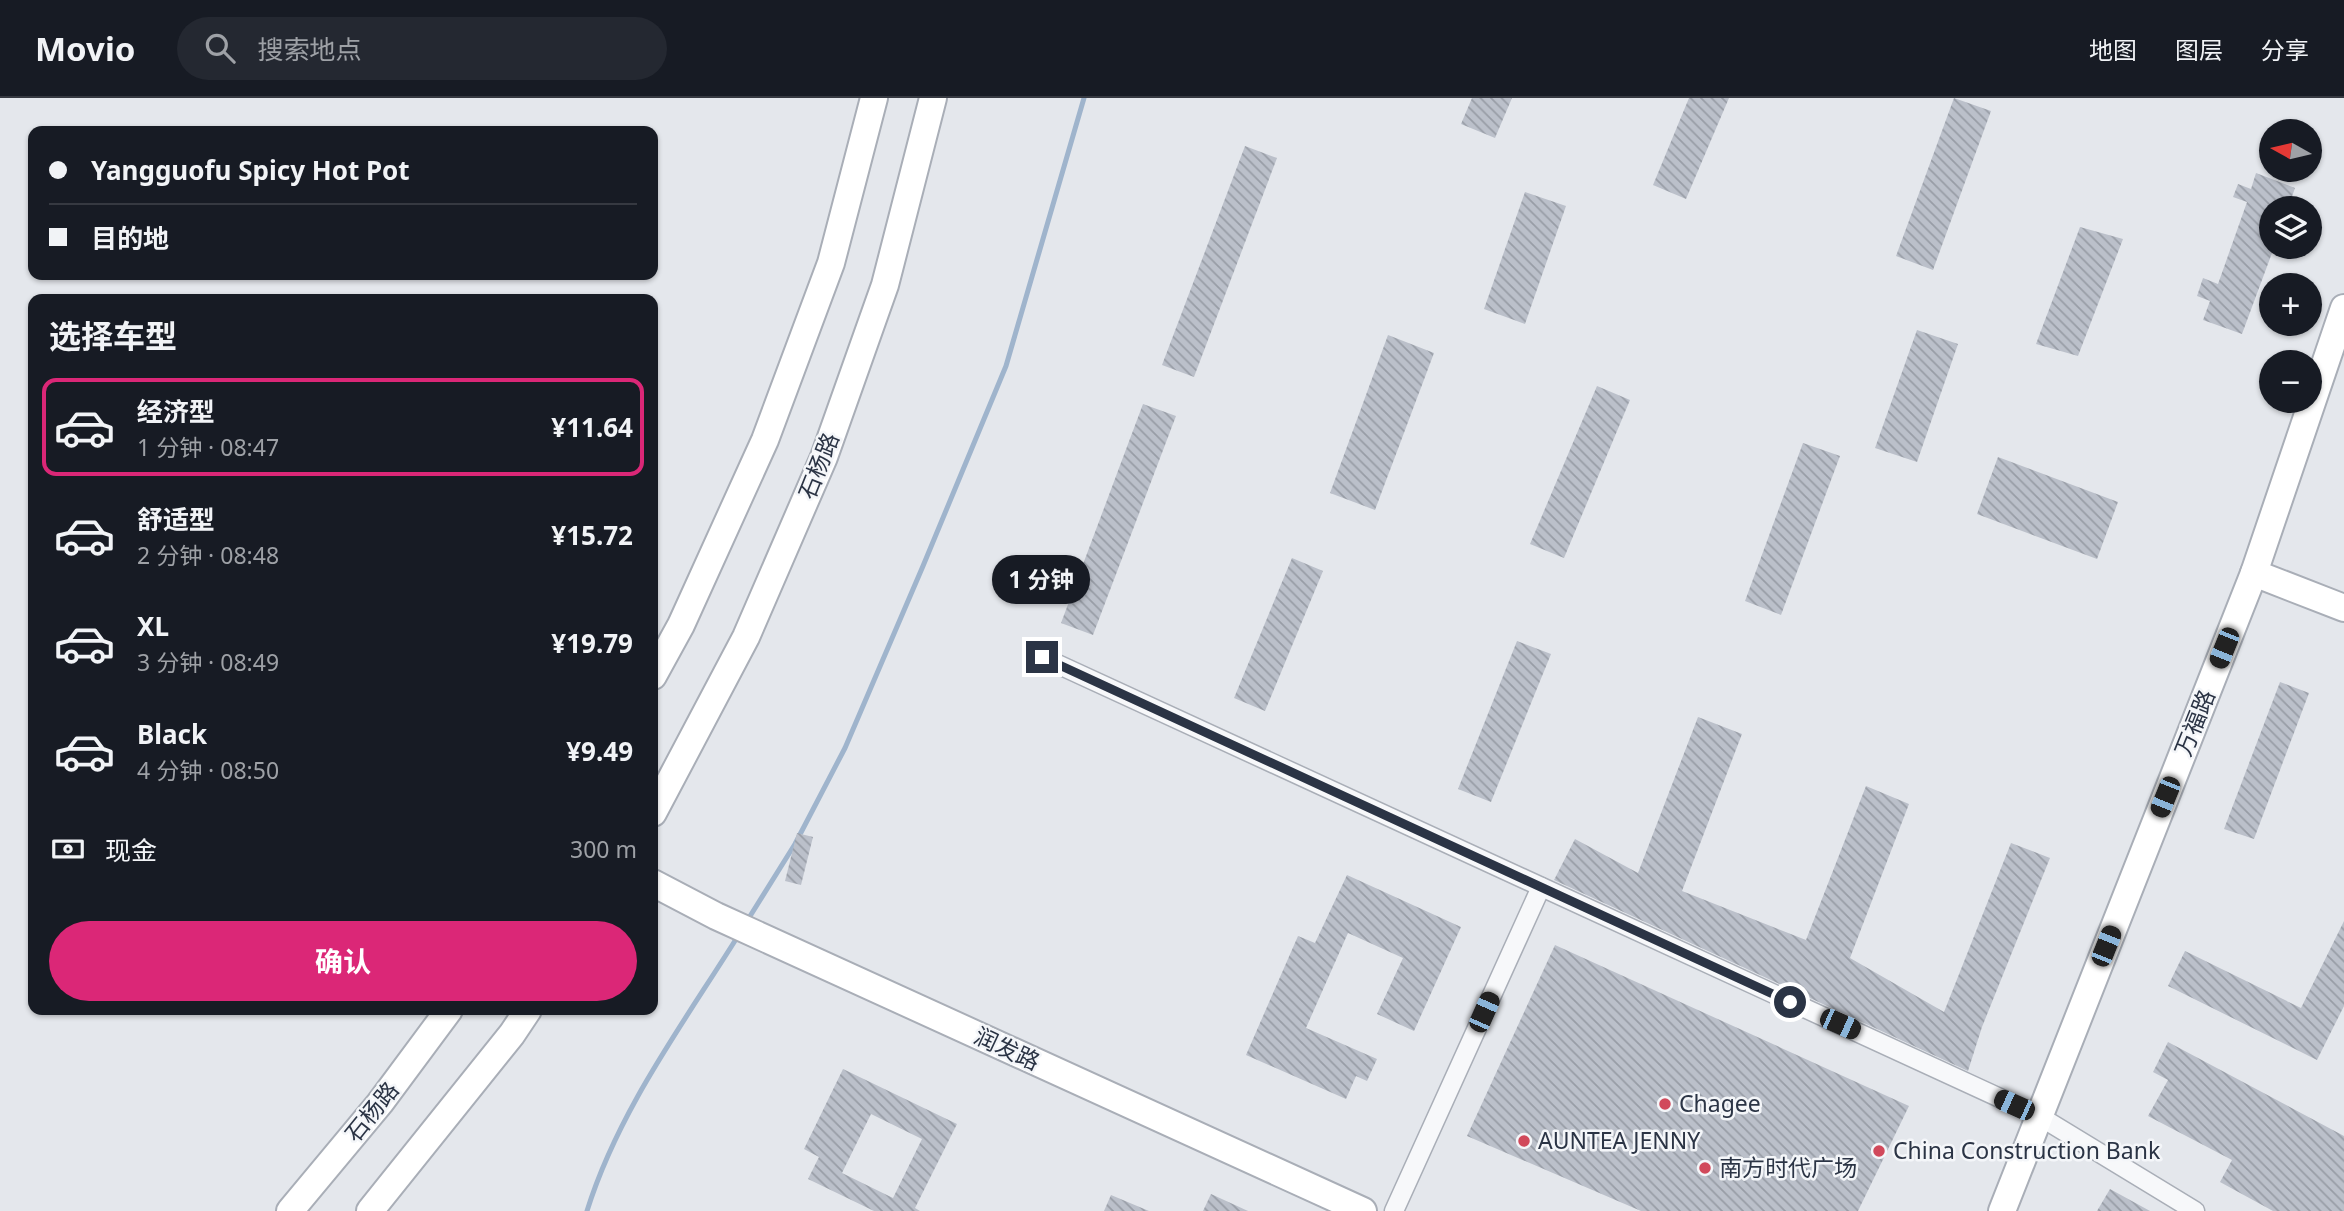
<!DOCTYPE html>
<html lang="zh">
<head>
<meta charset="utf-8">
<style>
  :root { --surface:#171b24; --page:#242831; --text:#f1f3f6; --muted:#9ea1a6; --line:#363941; --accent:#db2777 }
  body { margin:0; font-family:"Noto Sans","Noto Sans SC",sans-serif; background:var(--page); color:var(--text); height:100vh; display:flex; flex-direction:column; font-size:26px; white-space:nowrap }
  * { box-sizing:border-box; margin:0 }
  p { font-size:23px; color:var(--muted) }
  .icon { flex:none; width:38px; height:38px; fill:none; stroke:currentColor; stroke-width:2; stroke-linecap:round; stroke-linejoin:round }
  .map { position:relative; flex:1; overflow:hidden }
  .drawer { position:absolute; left:28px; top:196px; width:630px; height:721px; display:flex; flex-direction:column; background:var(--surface); border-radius:14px; box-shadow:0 2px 5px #0004 }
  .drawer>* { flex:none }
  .banner { position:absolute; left:28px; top:28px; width:630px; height:154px; border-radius:14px; box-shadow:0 2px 5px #0004; display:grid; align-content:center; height:154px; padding:0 21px; background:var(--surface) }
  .needle { width:46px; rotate:278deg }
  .controls { position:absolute; left:2259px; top:21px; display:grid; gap:14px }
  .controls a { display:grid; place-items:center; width:63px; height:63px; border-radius:50%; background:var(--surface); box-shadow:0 2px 5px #0004; font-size:35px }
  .end { position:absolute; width:32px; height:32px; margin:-16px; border:9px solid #2b3445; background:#fff; box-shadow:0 0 0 4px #fff }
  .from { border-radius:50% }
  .bubble { position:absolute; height:49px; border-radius:24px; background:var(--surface); box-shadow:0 2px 5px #0004; font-size:23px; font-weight:700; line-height:49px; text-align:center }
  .car { position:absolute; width:21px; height:42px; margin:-21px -10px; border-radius:9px; box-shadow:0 0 5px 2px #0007; background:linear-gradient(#222 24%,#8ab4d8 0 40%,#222 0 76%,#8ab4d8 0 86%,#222 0) }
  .banner b { display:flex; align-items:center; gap:24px; height:66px; font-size:26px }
  .banner b+b { border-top:2px solid var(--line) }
  .banner i { width:18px; height:18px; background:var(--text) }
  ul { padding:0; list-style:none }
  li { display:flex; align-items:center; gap:21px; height:98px; margin:0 14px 10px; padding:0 7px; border:4px solid transparent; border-radius:14px }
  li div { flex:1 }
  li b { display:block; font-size:26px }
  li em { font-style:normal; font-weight:700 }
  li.active { border-color:var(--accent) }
  li>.icon { width:63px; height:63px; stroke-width:1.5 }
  h2 { padding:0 21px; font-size:32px; line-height:84px }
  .pay { display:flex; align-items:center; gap:18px; height:77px; padding:0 21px; font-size:26px }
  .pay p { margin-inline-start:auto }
  .primary-button { display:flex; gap:14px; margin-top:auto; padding:14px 21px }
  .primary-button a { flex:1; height:80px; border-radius:42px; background:var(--accent); color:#fff; font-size:28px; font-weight:700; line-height:80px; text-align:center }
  header { display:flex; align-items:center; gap:42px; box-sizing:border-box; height:98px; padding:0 35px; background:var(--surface); border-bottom:2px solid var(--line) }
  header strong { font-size:33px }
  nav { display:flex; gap:38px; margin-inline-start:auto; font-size:24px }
  .search { width:490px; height:63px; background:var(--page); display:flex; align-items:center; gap:18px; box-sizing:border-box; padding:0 24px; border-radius:38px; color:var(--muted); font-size:26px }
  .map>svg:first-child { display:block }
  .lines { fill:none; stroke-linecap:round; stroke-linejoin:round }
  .stream { stroke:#9fb4cc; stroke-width:5 }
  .building { fill:url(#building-back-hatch); fill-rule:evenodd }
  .street-casing { stroke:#a9aeb7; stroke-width:21 }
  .secondary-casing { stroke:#a9aeb7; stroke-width:30 }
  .street { stroke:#f7f8fa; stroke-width:18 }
  .secondary { stroke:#fff; stroke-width:26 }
  .route { stroke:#2b3445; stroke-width:9 }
  .poi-dot { fill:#d1495b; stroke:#f4f6f9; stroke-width:2.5 }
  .labels { text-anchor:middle; stroke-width:5; stroke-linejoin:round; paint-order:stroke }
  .street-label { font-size:23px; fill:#2b3445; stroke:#f4f6f9 }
  .poi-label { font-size:23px; fill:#2b3445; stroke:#f4f6f9; text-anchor:start }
</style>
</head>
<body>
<header>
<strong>Movio</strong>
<div class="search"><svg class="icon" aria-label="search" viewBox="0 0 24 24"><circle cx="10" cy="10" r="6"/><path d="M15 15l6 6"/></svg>搜索地点</div>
<nav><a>地图</a><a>图层</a><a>分享</a></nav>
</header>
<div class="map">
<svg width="2344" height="1113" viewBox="0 0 2344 1113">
  <defs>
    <pattern id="building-back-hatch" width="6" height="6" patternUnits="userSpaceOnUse" patternTransform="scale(1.75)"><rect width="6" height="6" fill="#bbc0ca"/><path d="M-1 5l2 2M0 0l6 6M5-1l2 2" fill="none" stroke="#989da6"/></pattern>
  </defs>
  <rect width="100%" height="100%" fill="#e4e7ec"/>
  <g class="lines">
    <!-- stream -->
    <g class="stream">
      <path d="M747,823L795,746L845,650L923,468L1006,268L1084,0"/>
      <path d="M587,1113C618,1013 683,926 738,838"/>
    </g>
  </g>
  <!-- building -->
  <g class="building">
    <path d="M1472,0H1512L1495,40L1461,26Z"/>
    <path d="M1689,0H1729L1686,101L1653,87Z"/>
    <path d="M1954,0L1991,13L1933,172L1896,158Z"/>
    <path d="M1245,48L1277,60L1194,279L1162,267Z"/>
    <path d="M2256,75L2295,90L2288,110H2272V155L2242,236L2203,222L2210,203L2197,198L2203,180L2218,186L2247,104L2233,99L2238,86L2251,91Z"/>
    <path d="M1525,94L1566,108L1525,226L1484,211Z"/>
    <path d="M2080,129L2123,141L2078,258L2036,246Z"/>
    <path d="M1917,232L1958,246L1917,364L1875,350Z"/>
    <path d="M1388,237L1434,255L1375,412L1330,395Z"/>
    <path d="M1597,288L1630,302L1564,460L1530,446Z"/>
    <path d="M1143,306L1176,318L1093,537L1061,525Z"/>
    <path d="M1803,345L1840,358L1781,517L1745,503Z"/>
    <path d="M1998,359L2118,404L2097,461L1977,416Z"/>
    <path d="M1292,460L1323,473L1265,613L1234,600Z"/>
    <path d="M1517,543L1551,556L1491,704L1458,691Z"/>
    <path d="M2280,584L2309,595L2254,741L2224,731Z"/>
    <path d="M1698,619L1742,636L1682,793L1806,842L1866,688L1909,706L1850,860L1944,914L2011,745L2050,760L1982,929L1968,973L1554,782L1575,741L1638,775Z"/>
    <path d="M797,735L813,739L801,787L785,783Z"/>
    <path d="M1347,777L1461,829L1414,933L1377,916L1403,860L1348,835L1306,930L1377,961L1367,983L1356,978L1346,1001L1246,957L1298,838L1315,845Z"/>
    <path d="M2344,823V908L2317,962L2168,888L2185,853L2301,910Z"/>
    <path d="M1555,847L1909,1008L1858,1113H1641L1467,1038Z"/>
    <path d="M2168,944L2344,1038V1113H2273L2220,1084L2232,1062L2148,1018L2168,982L2153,974Z"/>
    <path d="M843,971L957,1026L915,1110L920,1113H874L808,1081L819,1059L804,1051ZM871,1016L922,1041L893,1100L842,1075Z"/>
    <path d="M2110,1091L2150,1113H2097Z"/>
    <path d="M1211,1096L1248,1113H1203Z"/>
    <path d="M1111,1097L1149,1113H1104Z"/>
  </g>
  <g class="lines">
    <defs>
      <g id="street">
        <path d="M1042,559L2039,1018L2195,1113"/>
        <path d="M1394,1113L1541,789"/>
      </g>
      <g id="secondary">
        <path d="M2254,475L2344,510"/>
        <path d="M653,578L681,527L765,342L831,165L874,0"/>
        <path d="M653,715L746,539L824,359L885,187L933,0"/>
        <path d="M653,785L716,818L1363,1113"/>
        <path d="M290,1113L380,1005L449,912"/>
        <path d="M370,1113L512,936L528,912"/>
        <path d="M2002,1113L2254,475L2344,210"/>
      </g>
    </defs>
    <!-- street casing -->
    <use href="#street" class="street-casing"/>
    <!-- secondary casing -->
    <use href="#secondary" class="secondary-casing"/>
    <!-- street -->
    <use href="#street" class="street"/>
    <!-- secondary -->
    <use href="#secondary" class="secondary"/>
  </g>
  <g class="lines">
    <!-- route -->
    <path class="route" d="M1042,559L1790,904"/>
  </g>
  <!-- markers -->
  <g class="poi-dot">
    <circle cx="1665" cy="1006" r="7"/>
    <circle cx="1524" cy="1043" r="7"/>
    <circle cx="1879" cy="1053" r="7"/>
    <circle cx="1705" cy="1070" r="7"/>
  </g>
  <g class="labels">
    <!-- street labels -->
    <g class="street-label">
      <text transform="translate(819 368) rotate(-68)" y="8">石杨路</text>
      <text transform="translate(2195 625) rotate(-68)" y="8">万福路</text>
      <text transform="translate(1007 951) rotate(25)" y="8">润发路</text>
      <text transform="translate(372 1014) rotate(-51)" y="8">石杨路</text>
    </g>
    <!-- poi labels -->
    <g class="poi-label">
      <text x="1679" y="1014">Chagee</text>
      <text x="1538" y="1051">AUNTEA JENNY</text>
      <text x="1893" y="1061">China Construction Bank</text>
      <text x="1719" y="1078">南方时代广场</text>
    </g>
  </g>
</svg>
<div class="controls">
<a><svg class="needle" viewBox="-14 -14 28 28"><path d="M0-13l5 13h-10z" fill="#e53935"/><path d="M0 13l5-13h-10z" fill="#9ea1a6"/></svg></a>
<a><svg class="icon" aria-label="layers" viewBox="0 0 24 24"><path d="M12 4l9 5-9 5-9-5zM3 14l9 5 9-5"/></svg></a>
<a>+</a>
<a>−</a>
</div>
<i class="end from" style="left:1790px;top:904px"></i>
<i class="end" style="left:1042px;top:559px"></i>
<div class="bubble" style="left:992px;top:457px;width:98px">1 分钟</div>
<i class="car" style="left:2224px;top:550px;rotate:202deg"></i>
<i class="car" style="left:2165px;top:699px;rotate:202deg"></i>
<i class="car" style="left:2106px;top:848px;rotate:22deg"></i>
<i class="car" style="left:1484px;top:914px;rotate:24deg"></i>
<i class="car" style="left:1840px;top:926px;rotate:114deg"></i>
<i class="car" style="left:2014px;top:1007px;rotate:294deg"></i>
<div class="banner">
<b><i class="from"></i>Yangguofu Spicy Hot Pot</b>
<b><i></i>目的地</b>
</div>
<section class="drawer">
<h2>选择车型</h2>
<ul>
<li class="active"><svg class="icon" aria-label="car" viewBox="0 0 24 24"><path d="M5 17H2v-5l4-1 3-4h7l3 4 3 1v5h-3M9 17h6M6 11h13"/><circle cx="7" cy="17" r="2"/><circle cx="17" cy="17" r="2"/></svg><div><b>经济型</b><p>1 分钟 · 08:47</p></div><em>¥11.64</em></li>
<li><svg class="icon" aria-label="car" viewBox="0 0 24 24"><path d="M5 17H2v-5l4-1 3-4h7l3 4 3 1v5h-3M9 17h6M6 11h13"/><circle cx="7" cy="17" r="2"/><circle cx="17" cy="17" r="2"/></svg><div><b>舒适型</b><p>2 分钟 · 08:48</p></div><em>¥15.72</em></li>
<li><svg class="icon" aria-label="car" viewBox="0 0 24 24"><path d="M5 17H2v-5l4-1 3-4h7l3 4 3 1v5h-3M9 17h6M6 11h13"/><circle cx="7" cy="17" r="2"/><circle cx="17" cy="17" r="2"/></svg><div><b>XL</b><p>3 分钟 · 08:49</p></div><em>¥19.79</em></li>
<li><svg class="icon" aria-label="car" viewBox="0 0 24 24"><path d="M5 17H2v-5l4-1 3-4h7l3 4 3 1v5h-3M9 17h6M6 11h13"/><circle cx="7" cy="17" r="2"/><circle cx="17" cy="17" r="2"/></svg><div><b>Black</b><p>4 分钟 · 08:50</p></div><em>¥9.49</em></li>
</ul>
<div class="pay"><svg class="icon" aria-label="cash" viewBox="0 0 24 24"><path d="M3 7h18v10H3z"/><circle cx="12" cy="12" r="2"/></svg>现金<p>300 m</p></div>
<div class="primary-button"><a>确认</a></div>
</section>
</div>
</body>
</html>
